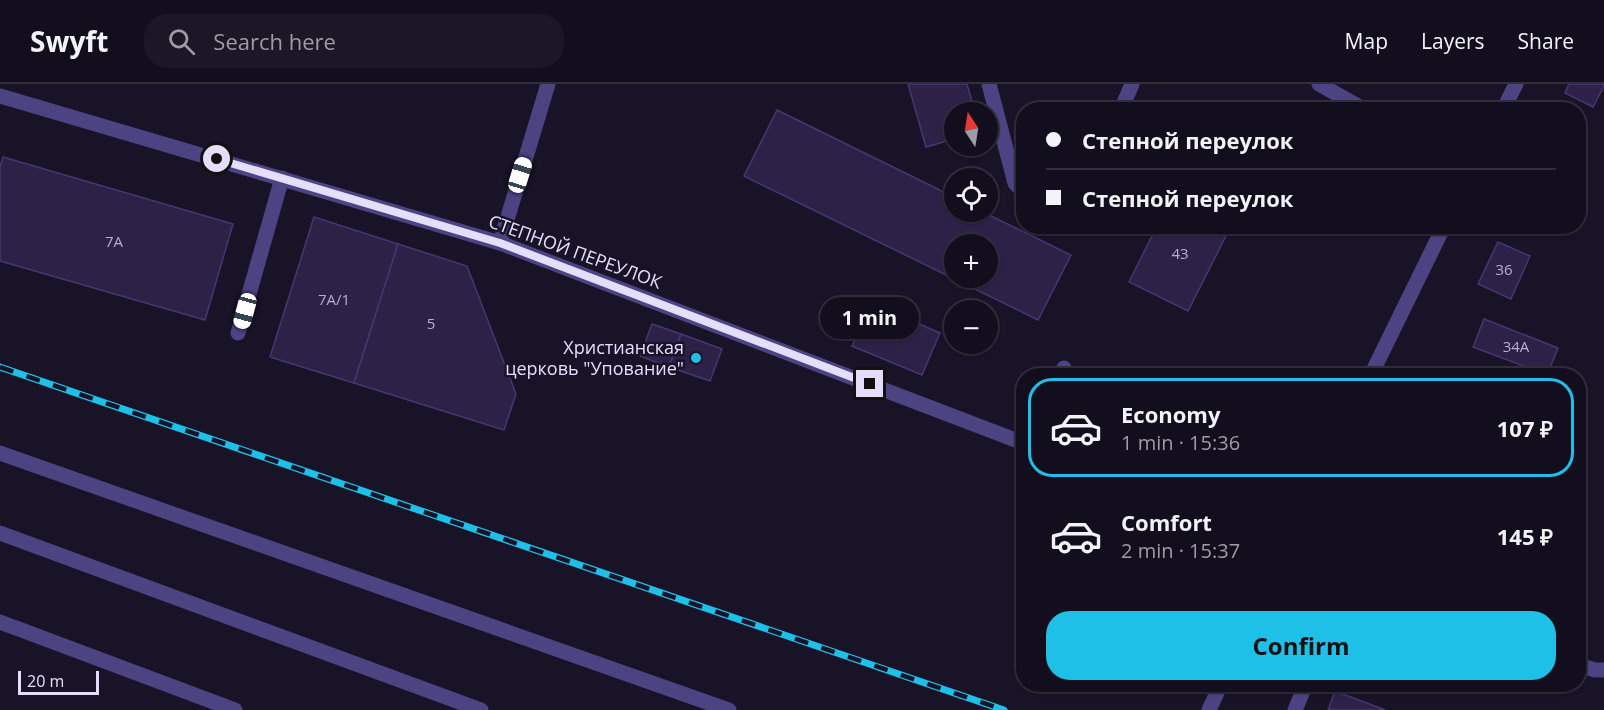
<!DOCTYPE html>
<html lang="en">
<head>
<meta charset="utf-8">
<style>
  :root { --surface:#130e1e; --page:#1c1727; --text:#f1f3f6; --muted:#9d9ca4; --line:#322e3c; --accent:#1ec0e7 }
  body { margin:0; font-family:"Open Sans",sans-serif; background:var(--page); color:var(--text); height:100vh; display:flex; flex-direction:column; font-size:22px; white-space:nowrap }
  * { box-sizing:border-box; margin:0 }
  p { font-size:20px; color:var(--muted) }
  .icon { flex:none; width:33px; height:33px; fill:none; stroke:currentColor; stroke-width:2; stroke-linecap:round; stroke-linejoin:round }
  .map { position:relative; flex:1; overflow:hidden }
  .side { position:absolute; left:1016px; top:284px; width:570px; height:324px; display:flex; flex-direction:column; background:var(--surface); border-radius:24px; box-shadow:0 2px 4px #0004,0 0 0 2px var(--line) }
  .side>* { flex:none }
  .top-card { position:absolute; left:1016px; top:18px; width:570px; height:132px; border-radius:24px; box-shadow:0 2px 4px #0004,0 0 0 2px var(--line); display:grid; align-content:center; height:132px; padding:0 30px; background:var(--surface) }
  .needle { width:39px; rotate:348deg }
  .controls { position:absolute; left:944px; top:18px; display:grid; gap:12px }
  .controls a { display:grid; place-items:center; width:54px; height:54px; border-radius:50%; background:var(--surface); box-shadow:0 2px 4px #0004,0 0 0 2px var(--line); font-size:30px }
  .scale { position:absolute; left:18px; bottom:15px; width:81px; box-sizing:border-box; padding-left:6px; border:3px solid #e4defb; border-top:0; font-size:16px; line-height:21px; white-space:nowrap; color:#e4defb; -webkit-text-stroke:4px #191328; paint-order:stroke }
  .end { position:absolute; width:27px; height:27px; margin:-14px; border:8px solid #e4defb; background:#111; box-shadow:0 0 0 3px #111 }
  .from { border-radius:50% }
  .bubble { position:absolute; height:42px; border-radius:21px; background:var(--surface); box-shadow:0 2px 4px #0004,0 0 0 2px var(--line); font-size:20px; font-weight:700; line-height:42px; text-align:center }
  .car { position:absolute; width:18px; height:36px; margin:-18px -9px; border-radius:8px; box-shadow:0 0 4px 2px #0007; background:linear-gradient(#fff 24%,#345 0 40%,#fff 0 76%,#345 0 86%,#fff 0) }
  .top-card b { display:flex; align-items:center; gap:21px; height:57px; font-size:22px }
  .top-card b+b { border-top:2px solid var(--line) }
  .top-card i { width:15px; height:15px; background:var(--text) }
  ul { padding:10px 0 0; list-style:none }
  li { display:flex; align-items:center; gap:18px; height:99px; margin:0 12px 9px; padding:0 18px; border:3px solid transparent; border-radius:24px }
  li div { flex:1 }
  li b { display:block; font-size:22px }
  li em { font-style:normal; font-weight:700 }
  li.active { border-color:var(--accent) }
  li>.icon { width:54px; height:54px; stroke-width:1.5 }
  .button { display:flex; gap:12px; margin-top:auto; padding:12px 30px }
  .button a { flex:1; height:69px; border-radius:24px; background:var(--accent); color:#111; font-size:24px; font-weight:700; line-height:69px; text-align:center }
  header { display:flex; align-items:center; gap:36px; box-sizing:border-box; height:84px; padding:0 30px; background:var(--surface); border-bottom:2px solid var(--line) }
  header strong { font-size:28px }
  nav { display:flex; gap:33px; margin-inline-start:auto; font-size:21px }
  .search { width:420px; height:54px; background:var(--page); display:flex; align-items:center; gap:15px; box-sizing:border-box; padding:0 21px; border-radius:24px; color:var(--muted); font-size:22px }
  .map>svg:first-child { display:block }
  .building { fill:#2d2147; stroke:#473671; stroke-width:1.5; fill-rule:evenodd }
  .lines { fill:none; stroke-linecap:round; stroke-linejoin:round }
  .minor { stroke:#4c4382; stroke-width:15 }
  .rail-casing { stroke:#1ec0e7; stroke-width:7 }
  .rail { stroke:#191328; stroke-width:4.5; stroke-dasharray:14; stroke-linecap:butt }
  .route { stroke:#e4defb; stroke-width:8 }
  .poi-dot { fill:#1ec0e7; stroke:#191328; stroke-width:2 }
  .labels { text-anchor:middle; stroke-width:5; stroke-linejoin:round; paint-order:stroke }
  .number-label { font-size:15px; fill:#b6afce }
  .street-label { font-size:18px; fill:#e4defb; stroke:#191328 }
  .poi-label { font-size:18px; fill:#e4defb; stroke:#191328; text-anchor:end }
</style>
</head>
<body>
<header>
<strong>Swyft</strong>
<div class="search"><svg class="icon" aria-label="search" viewBox="0 0 24 24"><circle cx="10" cy="10" r="6"/><path d="M15 15l6 6"/></svg>Search here</div>
<nav><a>Map</a><a>Layers</a><a>Share</a></nav>
</header>
<div class="map">
<svg width="1604" height="626" viewBox="0 0 1604 626">
  <rect width="100%" height="100%" fill="#191328"/>
  <!-- building -->
  <g class="building">
    <path d="M908,0H967L975,28H954V55L926,63Z"/>
    <path d="M1569,0H1604V2L1593,23L1565,9Z"/>
    <path d="M777,26L954,113V128H983L1071,171L1038,236L744,92ZM954,160H987V194H954Z"/>
    <path d="M3,73L233,140L205,236L0,177V83Z"/>
    <path d="M314,133L398,160L354,299L270,273Z"/>
    <path d="M1157,142H1231L1188,227L1129,198Z"/>
    <path d="M1498,158L1530,172L1511,215L1478,200Z"/>
    <path d="M398,160L467,182L516,310L504,346L354,299Z"/>
    <path d="M870,219L940,249L922,291L852,262Z"/>
    <path d="M1484,235L1558,264L1547,291L1473,263Z"/>
    <path d="M652,240L681,250L669,283L640,272Z"/>
    <path d="M681,250L722,265L710,297L669,283Z"/>
    <path d="M1335,607L1385,626H1328Z"/>
  </g>
  <g class="lines">
    <!-- minor -->
    <g class="minor">
      <path d="M989,0L1015,99L1023,108"/>
      <path d="M1319,0L1365,26"/>
      <path d="M0,12L500,159L1023,359"/>
      <path d="M1121,26L1132,0"/>
      <path d="M1503,26L1516,0"/>
      <path d="M500,159L548,0"/>
      <path d="M238,249L282,94"/>
      <path d="M1061,291L1064,284"/>
      <path d="M1371,291L1444,142"/>
      <path d="M0,369L729,626"/>
      <path d="M0,449L481,626"/>
      <path d="M0,538L235,626"/>
      <path d="M1578,581L1595,586H1604"/>
      <path d="M1209,626L1221,600"/>
      <path d="M1295,626L1303,607"/>
    </g>
    <defs>
      <path id="rail" d="M0,283L1004,626"/>
    </defs>
    <!-- rail casing -->
    <use href="#rail" class="rail-casing"/>
    <!-- rail -->
    <use href="#rail" class="rail"/>
  </g>
  <g class="lines">
    <!-- route -->
    <path class="route" d="M217,75L500,159L870,300"/>
  </g>
  <!-- markers -->
  <circle class="poi-dot" cx="696" cy="274" r="6"/>
  <g class="labels">
    <!-- number labels -->
    <g class="number-label">
      <text x="114" y="163">7А</text>
      <text x="1180" y="175">43</text>
      <text x="1504" y="191">36</text>
      <text x="334" y="221">7А/1</text>
      <text x="431" y="245">5</text>
      <text x="1516" y="268">34А</text>
    </g>
    <!-- street labels -->
    <g class="street-label">
      <text transform="translate(575 168) rotate(20)" y="6">СТЕПНОЙ ПЕРЕУЛОК</text>
    </g>
    <!-- poi labels -->
    <g class="poi-label">
      <text x="684" y="270">Христианская<tspan x="684" dy="21">церковь "Упование"</tspan></text>
    </g>
  </g>
</svg>
<div class="controls">
<a><svg class="needle" viewBox="-14 -14 28 28"><path d="M0-13l5 13h-10z" fill="#e53935"/><path d="M0 13l5-13h-10z" fill="#9d9ca4"/></svg></a>
<a><svg class="icon" aria-label="locate" viewBox="0 0 24 24"><circle cx="12" cy="12" r="6"/><path d="M12 2v4M12 18v4M2 12h4M18 12h4"/></svg></a>
<a>+</a>
<a>−</a>
</div>
<div class="scale">20 m</div>
<i class="end from" style="left:217px;top:75px"></i>
<i class="end" style="left:870px;top:300px"></i>
<div class="bubble" style="left:820px;top:213px;width:99px">1 min</div>
<i class="car" style="left:520px;top:91px;rotate:17deg"></i>
<i class="car" style="left:245px;top:227px;rotate:195deg"></i>
<div class="top-card">
<b><i class="from"></i>Степной переулок</b>
<b><i></i>Степной переулок</b>
</div>
<section class="side">
<ul>
<li class="active"><svg class="icon" aria-label="car" viewBox="0 0 24 24"><path d="M5 17H2v-5l4-1 3-4h7l3 4 3 1v5h-3M9 17h6M6 11h13"/><circle cx="7" cy="17" r="2"/><circle cx="17" cy="17" r="2"/></svg><div><b>Economy</b><p>1 min · 15:36</p></div><em>107 ₽</em></li>
<li><svg class="icon" aria-label="car" viewBox="0 0 24 24"><path d="M5 17H2v-5l4-1 3-4h7l3 4 3 1v5h-3M9 17h6M6 11h13"/><circle cx="7" cy="17" r="2"/><circle cx="17" cy="17" r="2"/></svg><div><b>Comfort</b><p>2 min · 15:37</p></div><em>145 ₽</em></li>
</ul>
<div class="button"><a>Confirm</a></div>
</section>
</div>
</body>
</html>
